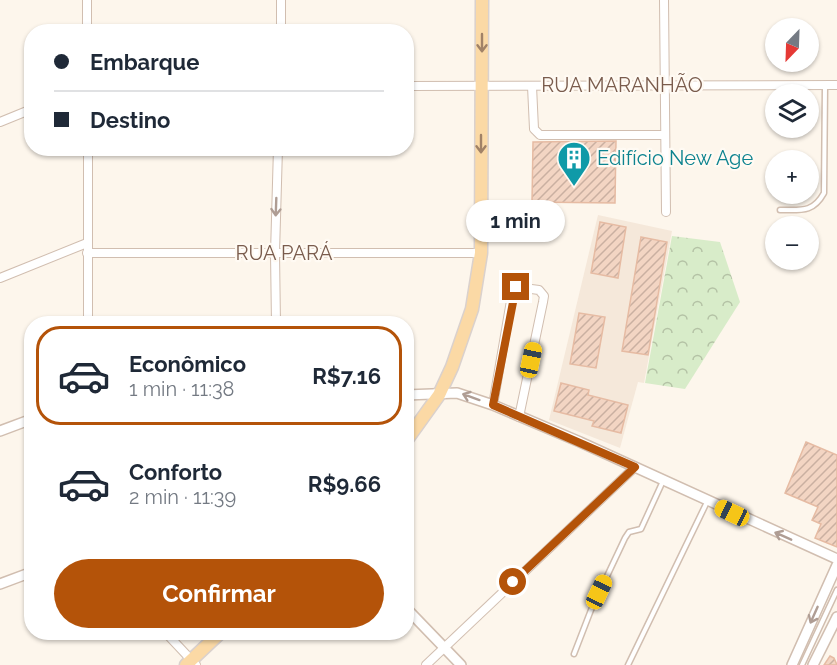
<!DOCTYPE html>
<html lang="pt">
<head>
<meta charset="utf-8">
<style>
  :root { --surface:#fff; --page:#f2f2f3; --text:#1f2937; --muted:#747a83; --line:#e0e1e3; --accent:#b45309 }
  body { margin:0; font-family:Raleway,sans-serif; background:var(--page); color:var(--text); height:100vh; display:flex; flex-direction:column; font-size:22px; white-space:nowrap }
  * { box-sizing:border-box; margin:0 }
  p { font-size:20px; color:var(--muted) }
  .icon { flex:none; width:33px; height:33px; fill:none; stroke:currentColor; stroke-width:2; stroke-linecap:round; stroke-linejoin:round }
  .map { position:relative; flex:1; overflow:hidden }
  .details { position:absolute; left:24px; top:316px; width:390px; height:324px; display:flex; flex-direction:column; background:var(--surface); border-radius:24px; box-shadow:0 2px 4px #0004 }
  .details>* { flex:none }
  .top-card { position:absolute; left:24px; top:24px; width:390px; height:132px; border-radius:24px; box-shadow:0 2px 4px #0004; display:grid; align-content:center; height:132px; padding:0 30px; background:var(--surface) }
  .needle { width:39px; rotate:203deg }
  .tools { position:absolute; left:765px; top:18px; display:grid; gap:12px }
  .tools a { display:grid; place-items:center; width:54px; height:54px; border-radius:50%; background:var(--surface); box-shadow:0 2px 4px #0004; font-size:30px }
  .end { position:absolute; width:27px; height:27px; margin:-14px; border:8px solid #b45309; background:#fff; box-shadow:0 0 0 3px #fff }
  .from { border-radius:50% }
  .bubble { position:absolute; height:42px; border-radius:21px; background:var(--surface); box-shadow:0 2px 4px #0004; font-size:20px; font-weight:700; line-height:42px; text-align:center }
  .car { position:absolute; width:18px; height:36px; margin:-18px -9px; border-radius:8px; box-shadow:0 0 4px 2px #0007; background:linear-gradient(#f5c518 24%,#345 0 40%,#f5c518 0 76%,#345 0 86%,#f5c518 0) }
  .top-card b { display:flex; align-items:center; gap:21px; height:57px; font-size:22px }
  .top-card b+b { border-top:2px solid var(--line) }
  .top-card i { width:15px; height:15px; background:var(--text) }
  ul { padding:10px 0 0; list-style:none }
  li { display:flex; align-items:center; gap:18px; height:99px; margin:0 12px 9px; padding:0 18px; border:3px solid transparent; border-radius:24px }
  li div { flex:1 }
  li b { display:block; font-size:22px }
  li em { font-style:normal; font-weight:700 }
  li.on { border-color:var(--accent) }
  li>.icon { width:54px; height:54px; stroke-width:1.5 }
  .cta { display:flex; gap:12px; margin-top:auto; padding:12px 30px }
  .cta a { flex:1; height:69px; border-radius:36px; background:var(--accent); color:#fff; font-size:24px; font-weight:700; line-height:69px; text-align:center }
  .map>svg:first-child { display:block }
  .residential { fill:#f5e8da }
  .forest { fill:url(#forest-crowns) }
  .building { fill:url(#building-hatch); stroke:#e6bba3; stroke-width:1.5 }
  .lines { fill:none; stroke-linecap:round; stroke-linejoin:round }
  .service-casing { stroke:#d1beb0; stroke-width:7 }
  .minor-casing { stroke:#d1beb0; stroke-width:10 }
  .tertiary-casing { stroke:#d1beb0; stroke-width:12 }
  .primary-casing { stroke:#dad1cd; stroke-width:15 }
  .service { stroke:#fff; stroke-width:4 }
  .minor { stroke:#fff; stroke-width:8 }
  .tertiary { stroke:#fff; stroke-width:9 }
  .primary { stroke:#fbd9a5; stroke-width:12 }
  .oneway { stroke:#a18267 }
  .oneway2 { stroke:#af9d94 }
  .route { stroke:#b45309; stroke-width:8 }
  .labels { text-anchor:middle; stroke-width:4.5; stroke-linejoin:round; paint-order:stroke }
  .street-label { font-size:20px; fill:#7a5c4d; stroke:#fffaf3 }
  .culture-label { font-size:20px; fill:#0d838f; stroke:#fffaf3; text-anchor:start }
</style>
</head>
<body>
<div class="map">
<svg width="837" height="665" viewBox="0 0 837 665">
  <defs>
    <pattern id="forest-crowns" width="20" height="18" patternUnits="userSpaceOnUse" patternTransform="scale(1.5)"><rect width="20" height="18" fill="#d8ecc9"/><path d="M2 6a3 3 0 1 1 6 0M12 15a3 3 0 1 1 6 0" fill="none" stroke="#b4c2a5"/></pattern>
    <pattern id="building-hatch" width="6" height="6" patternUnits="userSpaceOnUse" patternTransform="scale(1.5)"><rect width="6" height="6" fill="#f3d5c3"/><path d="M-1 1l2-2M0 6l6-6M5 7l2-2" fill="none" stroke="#cab0a1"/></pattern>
  </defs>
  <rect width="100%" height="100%" fill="#fdf6ec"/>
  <!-- residential -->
  <path class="residential" d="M598,215L672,231L644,383L638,382L620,448L549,420Z"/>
  <!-- forest -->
  <path class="forest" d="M672,236L720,242L740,302L685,389L645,383Z"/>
  <!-- building -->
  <g class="building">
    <path d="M616,141L615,203L532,202L533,142Z"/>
    <path d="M600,222L626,227L618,278L591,273Z"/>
    <path d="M641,237L667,242L648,355L622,351Z"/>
    <path d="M579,313L605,317L596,368L570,364Z"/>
    <path d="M561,383L589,390L588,395L628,405L621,433L592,426L594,421L554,411Z"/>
    <path d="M806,442L837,455V547L815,538L821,524L812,520L818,507L785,493Z"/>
    <path d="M830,656L834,658L837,665H824Z"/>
  </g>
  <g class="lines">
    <defs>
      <g id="service">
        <path d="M780,210C801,210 813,213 824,193L825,86"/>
        <path d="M574,654L591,610L625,538L629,532L641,529L663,481"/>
        <path d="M628,665L707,502"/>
        <path d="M802,665L837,590"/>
      </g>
      <g id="minor">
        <path d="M87,0V32"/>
        <path d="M664,0L666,212"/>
        <path d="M281,32V0"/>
        <path d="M406,86L837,85"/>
        <path d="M532,86L534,129L540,135H665"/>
        <path d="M0,122L32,109"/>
        <path d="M88,148V324"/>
        <path d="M87,253H481"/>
        <path d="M0,278L87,243"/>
        <path d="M276,324L275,253L278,148"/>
        <path d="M493,405L513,289L516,287L539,290L544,296L543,302L519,417"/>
        <path d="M166,633L196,665"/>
        <path d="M426,665L635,467"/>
      </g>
      <g id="tertiary">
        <path d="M406,395L457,393L493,405L580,442L837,559"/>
        <path d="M0,431L32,419"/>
        <path d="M0,584L32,572"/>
        <path d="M406,608L461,665"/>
        <path d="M792,665L837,565"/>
        <path d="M813,665L837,617"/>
      </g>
      <g id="primary">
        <path d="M406,441L439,395L452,367L472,309L481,253L482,0"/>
        <path d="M186,665L220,633"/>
      </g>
    </defs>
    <!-- service casing -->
    <use href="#service" class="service-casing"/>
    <!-- minor casing -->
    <use href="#minor" class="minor-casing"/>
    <!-- tertiary casing -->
    <use href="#tertiary" class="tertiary-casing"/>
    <!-- primary casing -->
    <use href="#primary" class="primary-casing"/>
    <!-- service -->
    <use href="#service" class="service"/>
    <!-- minor -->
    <use href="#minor" class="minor"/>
    <!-- tertiary -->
    <use href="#tertiary" class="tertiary"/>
    <!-- primary -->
    <use href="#primary" class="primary"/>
  </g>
  <!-- one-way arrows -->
  <defs><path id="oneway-shaft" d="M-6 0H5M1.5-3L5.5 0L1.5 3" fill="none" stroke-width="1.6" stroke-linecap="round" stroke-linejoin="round" transform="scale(1.5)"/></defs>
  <g class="oneway">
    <use href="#oneway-shaft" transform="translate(482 43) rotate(90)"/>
    <use href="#oneway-shaft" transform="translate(481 144) rotate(90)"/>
  </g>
  <g class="oneway2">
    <use href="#oneway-shaft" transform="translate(276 207) rotate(92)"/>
    <use href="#oneway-shaft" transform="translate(471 397) rotate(-160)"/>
    <use href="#oneway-shaft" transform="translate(783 536) rotate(-156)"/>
    <use href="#oneway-shaft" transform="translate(814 615) rotate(114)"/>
  </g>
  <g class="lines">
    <!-- route -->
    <path class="route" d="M513,582L635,467L493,405L516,287"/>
  </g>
  <!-- icons -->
  <defs>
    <symbol id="building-pin" viewBox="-11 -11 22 30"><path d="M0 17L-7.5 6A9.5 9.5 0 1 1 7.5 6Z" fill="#0f9aa8" stroke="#fffaf3"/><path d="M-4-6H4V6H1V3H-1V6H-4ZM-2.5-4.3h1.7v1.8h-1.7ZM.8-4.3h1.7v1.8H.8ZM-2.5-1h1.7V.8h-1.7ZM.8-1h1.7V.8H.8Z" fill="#fff"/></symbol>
  </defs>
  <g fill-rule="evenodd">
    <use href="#building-pin" x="555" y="139" width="38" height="52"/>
  </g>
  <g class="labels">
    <!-- street labels -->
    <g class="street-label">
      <text x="622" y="92">RUA MARANHÃO</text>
      <text x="284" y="260">RUA PARÁ</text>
    </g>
    <!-- culture labels -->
    <g class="culture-label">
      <text x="597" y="165">Edifício New Age</text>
    </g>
  </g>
</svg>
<div class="tools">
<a><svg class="needle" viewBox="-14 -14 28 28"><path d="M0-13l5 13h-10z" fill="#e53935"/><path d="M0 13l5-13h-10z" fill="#747a83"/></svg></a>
<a><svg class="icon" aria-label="layers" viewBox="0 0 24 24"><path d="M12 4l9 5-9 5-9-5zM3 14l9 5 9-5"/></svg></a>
<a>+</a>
<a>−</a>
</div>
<i class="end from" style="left:513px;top:582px"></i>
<i class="end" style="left:516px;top:287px"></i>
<div class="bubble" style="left:466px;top:200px;width:99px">1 min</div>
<i class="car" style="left:531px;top:360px;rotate:12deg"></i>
<i class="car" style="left:732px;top:513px;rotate:295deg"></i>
<i class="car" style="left:599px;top:592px;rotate:25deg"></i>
<div class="top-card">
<b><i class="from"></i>Embarque</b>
<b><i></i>Destino</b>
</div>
<section class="details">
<ul>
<li class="on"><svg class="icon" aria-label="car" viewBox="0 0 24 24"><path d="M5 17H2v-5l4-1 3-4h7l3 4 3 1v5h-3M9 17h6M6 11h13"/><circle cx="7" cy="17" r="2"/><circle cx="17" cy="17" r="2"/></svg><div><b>Econômico</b><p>1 min · 11:38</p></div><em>R$7.16</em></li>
<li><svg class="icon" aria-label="car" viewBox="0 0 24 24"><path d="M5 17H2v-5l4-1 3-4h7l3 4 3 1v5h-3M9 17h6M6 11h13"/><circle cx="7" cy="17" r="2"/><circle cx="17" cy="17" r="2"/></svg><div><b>Conforto</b><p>2 min · 11:39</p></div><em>R$9.66</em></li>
</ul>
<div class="cta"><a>Confirmar</a></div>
</section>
</div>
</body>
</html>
